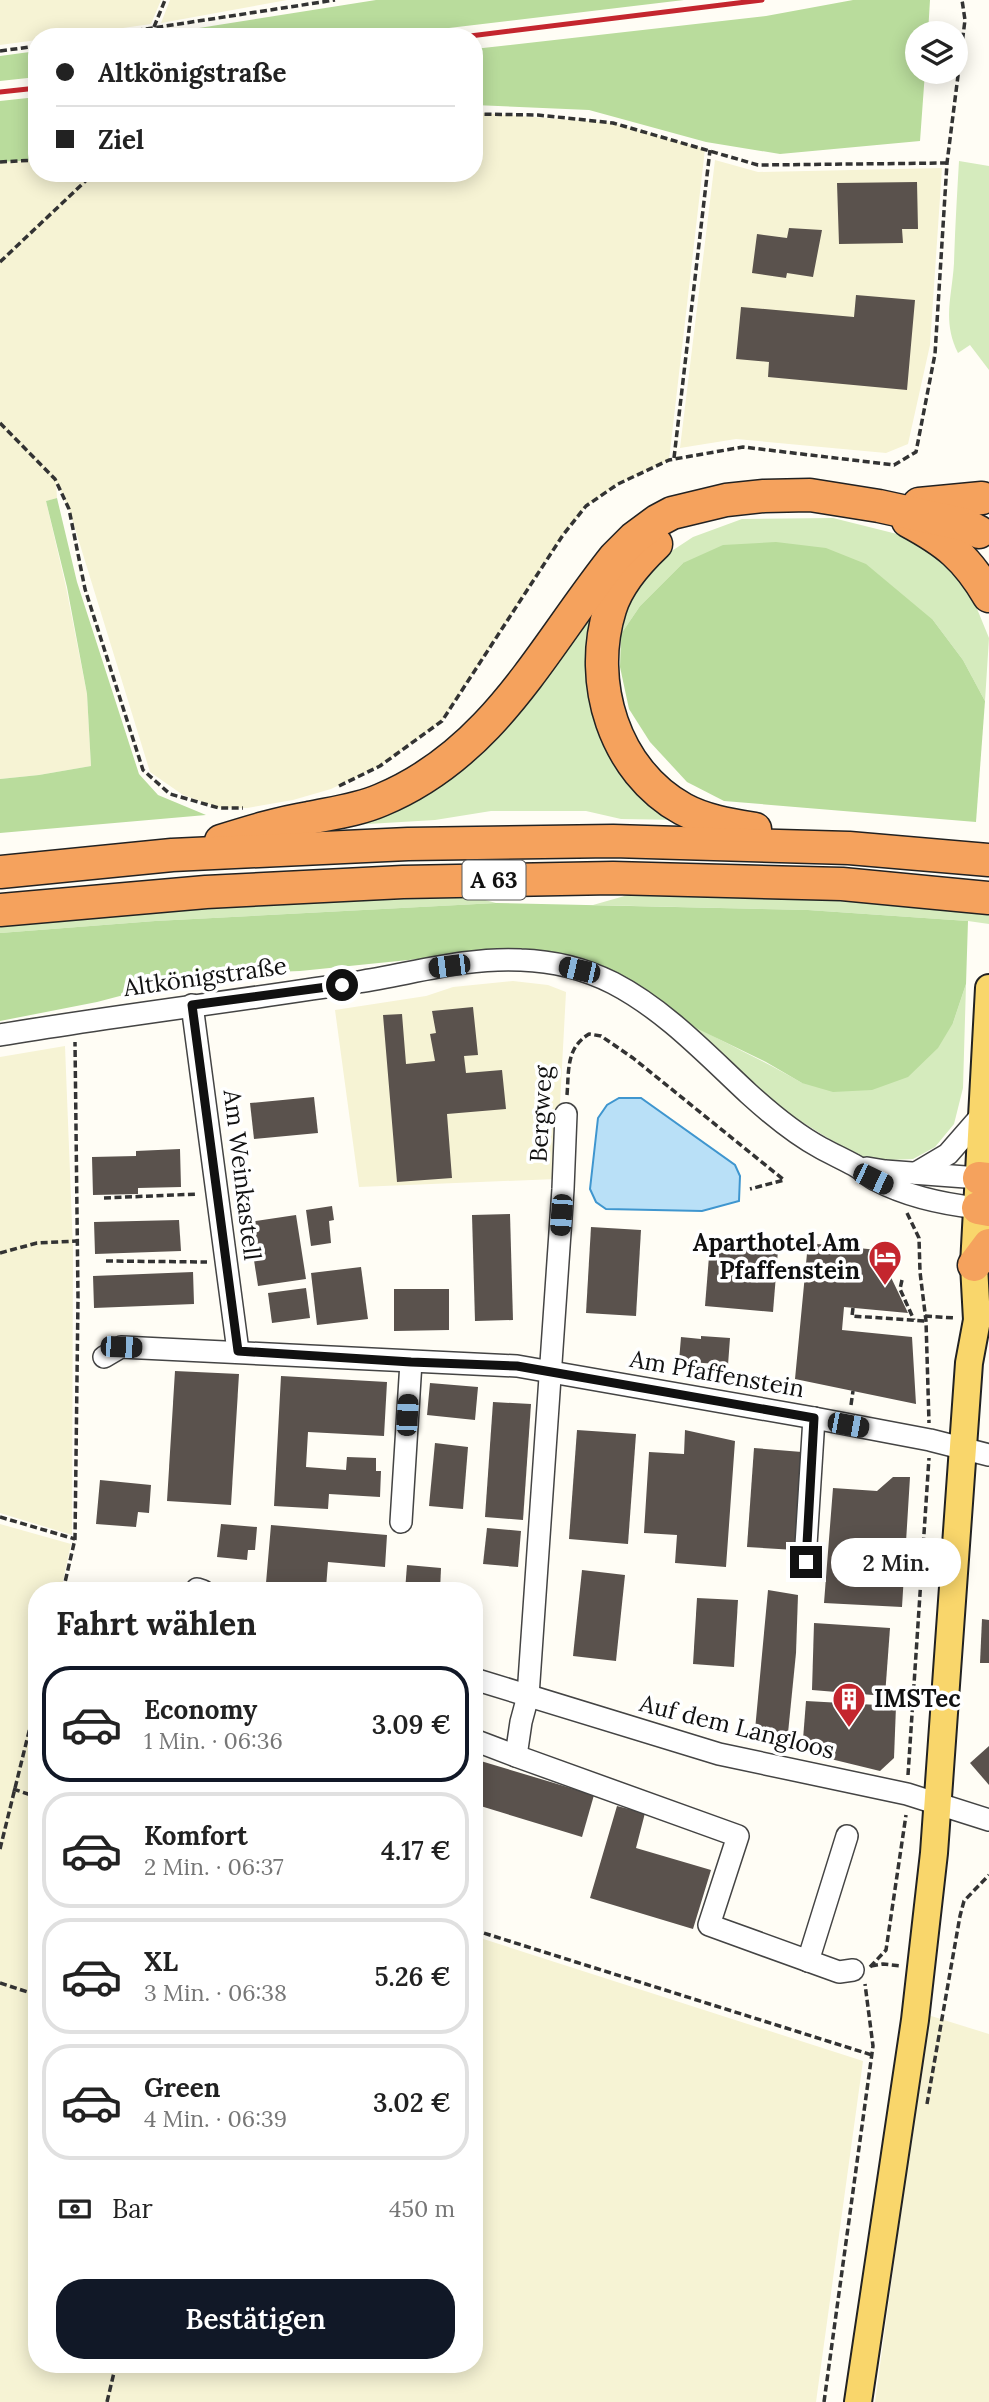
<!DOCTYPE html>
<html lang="de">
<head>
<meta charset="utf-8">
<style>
  :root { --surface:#fff; --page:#f2f2f2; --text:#222; --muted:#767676; --line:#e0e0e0; --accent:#111827 }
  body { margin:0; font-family:Lora,serif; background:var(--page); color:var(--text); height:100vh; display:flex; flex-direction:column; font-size:26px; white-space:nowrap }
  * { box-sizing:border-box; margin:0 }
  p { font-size:23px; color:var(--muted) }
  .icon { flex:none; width:38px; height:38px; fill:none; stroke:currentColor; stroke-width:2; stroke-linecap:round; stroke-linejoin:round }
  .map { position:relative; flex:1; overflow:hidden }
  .sheet { position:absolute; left:28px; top:1582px; width:455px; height:791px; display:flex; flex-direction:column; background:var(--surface); border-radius:28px; box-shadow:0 4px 18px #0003 }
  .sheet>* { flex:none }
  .banner { position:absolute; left:28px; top:28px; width:455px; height:154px; border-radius:28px; box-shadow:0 4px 18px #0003; display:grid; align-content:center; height:154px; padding:0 28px; background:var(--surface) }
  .tools { position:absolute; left:905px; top:21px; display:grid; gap:14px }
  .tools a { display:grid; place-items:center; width:63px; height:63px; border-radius:50%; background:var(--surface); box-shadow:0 4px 18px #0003; font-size:35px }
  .end { position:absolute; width:32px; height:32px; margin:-16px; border:9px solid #111; background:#fff; box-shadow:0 0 0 4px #fff }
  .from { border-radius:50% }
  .bubble { position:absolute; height:49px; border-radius:24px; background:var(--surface); box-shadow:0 4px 18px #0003; font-size:23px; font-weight:600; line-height:49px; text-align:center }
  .car { position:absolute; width:21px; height:42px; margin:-21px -10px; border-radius:9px; box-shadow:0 0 5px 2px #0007; background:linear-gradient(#222 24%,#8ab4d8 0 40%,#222 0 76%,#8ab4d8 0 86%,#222 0) }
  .banner b { display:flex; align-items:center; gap:24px; height:66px; font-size:26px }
  .banner b+b { border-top:2px solid var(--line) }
  .banner i { width:18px; height:18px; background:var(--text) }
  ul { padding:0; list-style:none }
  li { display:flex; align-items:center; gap:21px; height:116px; margin:0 14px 10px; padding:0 14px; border:4px solid var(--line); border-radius:28px }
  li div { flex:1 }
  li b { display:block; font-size:26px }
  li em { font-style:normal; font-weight:600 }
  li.on { border-color:var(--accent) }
  li>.icon { width:63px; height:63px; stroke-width:1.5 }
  h2 { padding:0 28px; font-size:32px; line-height:84px }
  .pay { display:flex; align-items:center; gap:18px; height:77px; padding:0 28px; font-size:26px }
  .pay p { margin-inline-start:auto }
  .button { display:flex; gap:14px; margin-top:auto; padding:14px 28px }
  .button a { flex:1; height:80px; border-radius:28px; background:var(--accent); color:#fff; font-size:28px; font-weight:600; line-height:80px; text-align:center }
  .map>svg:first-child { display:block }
  .farmland { fill:#f6f3d4 }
  .green { fill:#d5ebbd }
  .forest { fill:#b9dc9c }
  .water { fill:#b9e0f7; stroke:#3f96cf; stroke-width:2 }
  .building { fill:#5a524d }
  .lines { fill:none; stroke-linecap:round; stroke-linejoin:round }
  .minor-casing { stroke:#444; stroke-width:24 }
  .major-casing { stroke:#222; stroke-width:30 }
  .highway-casing { stroke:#222; stroke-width:35 }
  .path { stroke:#333; stroke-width:3.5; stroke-dasharray:7 3.5; stroke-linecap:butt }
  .minor { stroke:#fff; stroke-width:21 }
  .major { stroke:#f9d66b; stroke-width:26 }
  .highway { stroke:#f5a25d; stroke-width:32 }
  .rail { stroke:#c4262e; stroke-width:5 }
  .route { stroke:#111; stroke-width:9 }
  .labels { text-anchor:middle; stroke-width:7; stroke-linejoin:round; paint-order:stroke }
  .shield { fill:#fff; stroke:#585858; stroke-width:2 }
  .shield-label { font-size:23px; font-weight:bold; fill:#111 }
  .street-label { font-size:24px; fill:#111; stroke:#fff }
  .poi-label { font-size:24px; font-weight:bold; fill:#111; stroke:#fff; text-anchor:end }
</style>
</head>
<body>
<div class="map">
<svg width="989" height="2402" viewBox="0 0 989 2402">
  <rect width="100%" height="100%" fill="#fffdf5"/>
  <!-- farmland -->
  <g class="farmland">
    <path d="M0,0H161L151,24L60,37H37V40L0,45Z"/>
    <path d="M170,0H287L161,23Z"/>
    <path d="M482,113L613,123L705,149L669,460L618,484L586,506L563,535L442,721L380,766L331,789L293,800L247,808H219L183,795L150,772L69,509L56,481L57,498L46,501L66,587L87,694L91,766L39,775L0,779V162L37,160V173H474V114Z"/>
    <path d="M715,160L758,172L942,168L930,345L908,444L886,453L736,439L680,448Z"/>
    <path d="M513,981L548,985L566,992L556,1179L359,1187L335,1010L426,996L453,987Z"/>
    <path d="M65,1046L73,1249L72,1535L0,1513V1057Z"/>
    <path d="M0,1524L71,1544L61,1591H37V2364H474V1936L863,2061L816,2402H0Z"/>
    <path d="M928,2015L989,2034V2402H875Z"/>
  </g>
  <!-- green -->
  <g class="green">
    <path d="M959,161L989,166V370L970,345L958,353C942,321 952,297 954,263C955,229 957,195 959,161Z"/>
    <path d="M833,518L909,537L946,560L973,599L989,638L985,701L963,660L933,620L683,563L640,606L621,634L632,592L658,560L693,537L742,519Z"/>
    <path d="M600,585L592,676L684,820L621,819L586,811H491L435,820L351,825L430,782Z"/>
    <path d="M460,893L496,903L155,921L0,933V924L157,910Z"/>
    <path d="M628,895C748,896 869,900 989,913V924L968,921L808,910L593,905Z"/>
    <path d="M966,984L963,1088L954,1124L935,1147L913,1159L890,1160L857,1156L784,1111L669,1011C712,1038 758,1057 802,1083L953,1023Z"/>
  </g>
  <!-- forest -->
  <g class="forest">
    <path d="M376,0H684L373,37H142Z"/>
    <path d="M853,0H930L928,33H917V72H925L920,141L780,154L706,142L589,110L474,105V49L766,16Z"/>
    <path d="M37,51V77L0,81V56Z"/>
    <path d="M37,97V160L0,162V101Z"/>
    <path d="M57,498L77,582L139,774L158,795L206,815L0,833V779L39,775L91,766L87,694L67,587L46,501Z"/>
    <path d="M776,542L826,548L866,564L933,620L963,660L985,701L976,822L724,801L687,782L650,742L629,709L620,667L621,634L640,606L683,563L723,545Z"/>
    <path d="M496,903L808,910L968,921L966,984L953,1023L938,1048L908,1077L872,1090L833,1092L802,1083L766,1062L698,1029L586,962L542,950L497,951L300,971L224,974L158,986L97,1002L0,1021V933L155,921Z"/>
  </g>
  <!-- water -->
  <path class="water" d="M619,1098H641L735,1165L740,1176L739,1201L702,1211L606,1209L596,1202L590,1189L598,1118L607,1105Z"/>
  <!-- building -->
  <g class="building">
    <path d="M917,182L918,229H902L903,243L839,244L837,183Z"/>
    <path d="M789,228L822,230L813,277L787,273L786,278L752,273L757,234L787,238Z"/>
    <path d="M856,295L915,300L907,390L768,377L769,362L736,359L741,307L854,317Z"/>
    <path d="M473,1007L478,1055L464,1056L466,1073L502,1070L506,1109L447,1114L452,1178L397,1182L383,1015L402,1014L406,1064L435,1061L430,1034L436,1033L432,1011Z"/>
    <path d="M314,1097L318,1133L254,1139L250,1103Z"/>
    <path d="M180,1149L181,1187L138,1188V1194L93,1195L92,1157L136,1156V1151Z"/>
    <path d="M332,1206L334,1220L329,1221L331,1243L311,1246L306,1210Z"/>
    <path d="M510,1214L513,1320L475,1321L472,1215Z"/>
    <path d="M296,1215L306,1279L258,1286L248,1222Z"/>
    <path d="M179,1220L181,1251L95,1254L94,1222Z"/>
    <path d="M591,1227L641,1230L636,1316L586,1313Z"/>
    <path d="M808,1243L878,1250L908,1313L844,1307L842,1330L912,1337L916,1404L795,1379Z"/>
    <path d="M710,1244L778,1250L773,1312L705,1306Z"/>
    <path d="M361,1267L368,1319L317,1325L311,1273Z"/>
    <path d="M193,1272L194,1304L94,1308L93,1276Z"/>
    <path d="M306,1288L310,1318L272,1323L268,1293Z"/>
    <path d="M394,1289H449V1330L394,1331Z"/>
    <path d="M701,1336L730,1338L728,1365L679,1361L681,1337L701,1339Z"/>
    <path d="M175,1371L239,1374L231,1505L167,1501Z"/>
    <path d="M281,1376L387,1382L384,1436L308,1432L306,1467L346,1470L347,1457L376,1458V1471H381L380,1497L329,1494L328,1509L274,1506Z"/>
    <path d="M430,1383L478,1387L475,1420L427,1415Z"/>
    <path d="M493,1402L531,1404L523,1520L485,1517Z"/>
    <path d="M577,1430L636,1434L628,1544L569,1539Z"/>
    <path d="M685,1430L735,1441L726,1567L675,1563L677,1535L644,1533L649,1452L684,1454Z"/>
    <path d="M435,1443L468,1447L463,1509L429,1506Z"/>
    <path d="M754,1448L802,1452L795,1550L747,1547Z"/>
    <path d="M893,1477H910L902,1607L824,1603L833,1488L877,1491Z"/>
    <path d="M100,1480L151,1485L149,1513L138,1512L136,1527L96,1524Z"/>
    <path d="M221,1524L257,1527L255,1550H248L247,1560L217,1557Z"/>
    <path d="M271,1525L387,1535L385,1567L328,1562L326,1588L266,1583Z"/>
    <path d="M487,1528L521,1531L518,1567L483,1564Z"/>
    <path d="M407,1565L441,1568L440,1591H405Z"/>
    <path d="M582,1570L625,1575L616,1661L573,1656Z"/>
    <path d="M768,1590L798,1595L796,1653L788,1733L755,1730Z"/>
    <path d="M697,1598L738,1600L734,1667L693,1664Z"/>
    <path d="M982,1619L989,1620V1663H980Z"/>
    <path d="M814,1623L890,1628L885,1696L812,1690Z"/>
    <path d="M806,1701L896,1706L894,1758L880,1771L802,1752Z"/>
    <path d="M989,1746V1785L970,1763Z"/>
    <path d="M474,1759L594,1795L582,1837L474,1804Z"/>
    <path d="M617,1806L645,1813L636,1848L711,1870L693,1929L590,1898Z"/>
  </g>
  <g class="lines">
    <defs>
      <g id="minor">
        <path d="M192,1005L238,1351"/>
        <path d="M0,1035C119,1015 239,1001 358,982C411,974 466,957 521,960C552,961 585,969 613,983C665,1010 706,1054 749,1094C771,1114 795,1134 821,1148C832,1154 843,1159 854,1165C862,1169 868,1176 876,1180C908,1197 942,1204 978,1208"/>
        <path d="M566,1114L563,1189L528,1696L521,1722L516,1756L738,1836L709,1925L839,1972L853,1970"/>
        <path d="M867,1168L885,1171L979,1178"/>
        <path d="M916,1173L948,1154L982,1115"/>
        <path d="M104,1357L121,1347L517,1366L814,1418L930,1440L989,1455"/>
        <path d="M401,1522L411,1362"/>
        <path d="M805,1561L814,1418"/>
        <path d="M197,1589L203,1591"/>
        <path d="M474,1679L719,1754L907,1794L989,1820"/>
        <path d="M474,1740L516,1756"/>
        <path d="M808,1961L847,1836"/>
      </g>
      <path id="major" d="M858,2402L915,2020L934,1853L969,1363L977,1320L974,1265L989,988"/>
      <g id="highway">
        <path d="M919,504L982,498"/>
        <path d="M908,521C947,542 966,557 989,596"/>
        <path d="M656,544C637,562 618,583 610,609C587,682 614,771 683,809C705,821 731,825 755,829"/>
        <path d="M221,841C250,832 279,823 309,818C333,813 358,810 381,800C494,753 543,647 615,557L634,538L657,521L672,513L726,500L764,496L810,495L879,506L966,525L979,532"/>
        <path d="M0,872L172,855L408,844L613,841L849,848L989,860"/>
        <path d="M0,910L206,892L403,882L613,878L842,884L989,898"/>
        <path d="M979,1178L989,1179"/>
        <path d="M978,1208L989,1210"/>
        <path d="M974,1265L989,1245"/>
      </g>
    </defs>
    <!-- minor casing -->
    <use href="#minor" class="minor-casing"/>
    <!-- major casing -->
    <use href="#major" class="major-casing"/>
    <!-- highway casing -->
    <use href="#highway" class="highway-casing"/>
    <!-- path -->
    <g class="path">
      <path d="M154,27L165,0"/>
      <path d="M94,37L335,0"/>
      <path d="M0,51L37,46"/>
      <path d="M474,114L538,115L613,123L758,165L947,163"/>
      <path d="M0,162L37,160"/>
      <path d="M0,262L94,173"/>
      <path d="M0,423L55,479L69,509L85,589L143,770L170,794L219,808H243"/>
      <path d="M674,458L710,150"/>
      <path d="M339,786L380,766L442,721L563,535L586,506L618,484L669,460L743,447L894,465L916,452L935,354L947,163L965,20L962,0"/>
      <path d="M567,1095C569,1070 566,1048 589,1034L601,1036L633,1058L784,1180L750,1189"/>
      <path d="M104,1198L198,1194"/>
      <path d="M907,1213L919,1238L920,1272L926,1321L929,1423"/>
      <path d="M0,1253L37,1243L77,1241"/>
      <path d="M106,1261L207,1262"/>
      <path d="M902,1280L900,1289L914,1320"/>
      <path d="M853,1308L852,1316L926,1321"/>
      <path d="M925,1316L955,1318"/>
      <path d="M851,1405L853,1391"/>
      <path d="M0,1517L75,1539"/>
      <path d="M63,1591L75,1539L78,1298L75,1042"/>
      <path d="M908,1775L929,1458"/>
      <path d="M13,1789L37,1797"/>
      <path d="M0,1849L37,1699"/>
      <path d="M474,1930L872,2055"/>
      <path d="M871,1966L883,1964L902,1966"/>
      <path d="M870,1967L886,1950L906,1815"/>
      <path d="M0,1983L37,1995"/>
      <path d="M927,2104L960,1916L964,1901L989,1875"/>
      <path d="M107,2402L116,2364"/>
      <path d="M824,2402L873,2046L865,1984"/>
    </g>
    <!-- minor -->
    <use href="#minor" class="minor"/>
    <!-- major -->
    <use href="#major" class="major"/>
    <!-- highway -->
    <use href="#highway" class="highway"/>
    <!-- rail -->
    <g class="rail">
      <path d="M462,37L762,0"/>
      <path d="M0,92L37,88"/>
    </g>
  </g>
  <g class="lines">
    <!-- route -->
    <path class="route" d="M342,985L192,1005L238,1351L411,1362L517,1366L814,1418L806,1562"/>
  </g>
  <!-- icons -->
  <defs>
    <symbol id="hotel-pin" viewBox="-11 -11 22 30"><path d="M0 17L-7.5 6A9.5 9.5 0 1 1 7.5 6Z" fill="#c4262e" stroke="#fff"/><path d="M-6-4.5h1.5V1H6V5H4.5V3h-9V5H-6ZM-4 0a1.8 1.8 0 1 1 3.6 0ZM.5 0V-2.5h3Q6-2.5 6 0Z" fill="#fff"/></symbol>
    <symbol id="building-pin" viewBox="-11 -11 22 30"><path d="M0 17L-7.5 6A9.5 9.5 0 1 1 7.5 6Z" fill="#c4262e" stroke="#fff"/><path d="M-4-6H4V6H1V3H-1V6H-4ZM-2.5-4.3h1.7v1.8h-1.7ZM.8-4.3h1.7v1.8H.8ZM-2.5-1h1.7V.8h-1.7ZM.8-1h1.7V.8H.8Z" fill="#fff"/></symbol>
  </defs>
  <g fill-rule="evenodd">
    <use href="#hotel-pin" x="866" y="1238" width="38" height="52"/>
    <use href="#building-pin" x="830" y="1680" width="38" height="52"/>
  </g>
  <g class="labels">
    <!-- shield labels -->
    <rect class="shield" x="462.5" y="860.5" width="63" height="39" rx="5"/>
    <g class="shield-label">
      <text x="494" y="888">A 63</text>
    </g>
    <!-- street labels -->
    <g class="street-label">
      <text transform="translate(205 977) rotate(-8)" y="8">Altkönigstraße</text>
      <text transform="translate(541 1114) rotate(-87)" y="8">Bergweg</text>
      <text transform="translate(242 1175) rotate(83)" y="8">Am Weinkastell</text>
      <text transform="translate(717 1374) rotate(10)" y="8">Am Pfaffenstein</text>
      <text transform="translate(737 1727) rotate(14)" y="8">Auf dem Langloos</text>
    </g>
    <!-- poi labels -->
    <g class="poi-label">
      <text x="860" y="1251">Aparthotel Am<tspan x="860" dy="28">Pfaffenstein</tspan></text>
      <text x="874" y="1707" text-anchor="start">IMSTec</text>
    </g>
  </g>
</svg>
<div class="tools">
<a><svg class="icon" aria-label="layers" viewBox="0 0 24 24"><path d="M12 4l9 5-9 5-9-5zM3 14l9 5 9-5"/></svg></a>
</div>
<i class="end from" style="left:342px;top:985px"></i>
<i class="end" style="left:806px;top:1562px"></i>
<div class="bubble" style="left:831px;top:1538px;width:130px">2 Min.</div>
<i class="car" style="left:449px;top:966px;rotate:263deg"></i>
<i class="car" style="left:579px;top:970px;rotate:283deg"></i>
<i class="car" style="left:873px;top:1179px;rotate:116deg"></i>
<i class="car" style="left:561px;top:1215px;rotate:184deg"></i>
<i class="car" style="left:121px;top:1347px;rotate:92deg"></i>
<i class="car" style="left:407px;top:1415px;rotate:3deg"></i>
<i class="car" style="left:848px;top:1425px;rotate:101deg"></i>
<div class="banner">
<b><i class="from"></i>Altkönigstraße</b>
<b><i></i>Ziel</b>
</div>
<section class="sheet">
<h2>Fahrt wählen</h2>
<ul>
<li class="on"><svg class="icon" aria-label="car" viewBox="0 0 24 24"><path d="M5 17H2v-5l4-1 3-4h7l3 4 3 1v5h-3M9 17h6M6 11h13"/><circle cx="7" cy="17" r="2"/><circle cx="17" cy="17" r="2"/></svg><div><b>Economy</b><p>1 Min. · 06:36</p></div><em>3.09 €</em></li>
<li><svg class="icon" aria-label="car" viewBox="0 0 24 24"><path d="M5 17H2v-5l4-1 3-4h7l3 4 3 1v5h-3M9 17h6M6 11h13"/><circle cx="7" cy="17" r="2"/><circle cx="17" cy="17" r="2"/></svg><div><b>Komfort</b><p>2 Min. · 06:37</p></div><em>4.17 €</em></li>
<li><svg class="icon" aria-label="car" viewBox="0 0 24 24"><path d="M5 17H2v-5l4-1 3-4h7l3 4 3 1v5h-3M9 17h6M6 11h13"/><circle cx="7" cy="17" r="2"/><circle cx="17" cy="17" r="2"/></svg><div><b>XL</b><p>3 Min. · 06:38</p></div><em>5.26 €</em></li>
<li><svg class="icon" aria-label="car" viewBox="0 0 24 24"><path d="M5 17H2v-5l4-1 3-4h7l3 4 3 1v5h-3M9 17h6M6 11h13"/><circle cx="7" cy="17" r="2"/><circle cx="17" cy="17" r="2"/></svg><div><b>Green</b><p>4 Min. · 06:39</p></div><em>3.02 €</em></li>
</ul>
<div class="pay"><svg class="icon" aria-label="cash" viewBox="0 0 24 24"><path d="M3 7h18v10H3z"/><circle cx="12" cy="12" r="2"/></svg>Bar<p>450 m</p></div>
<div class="button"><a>Bestätigen</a></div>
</section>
</div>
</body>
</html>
